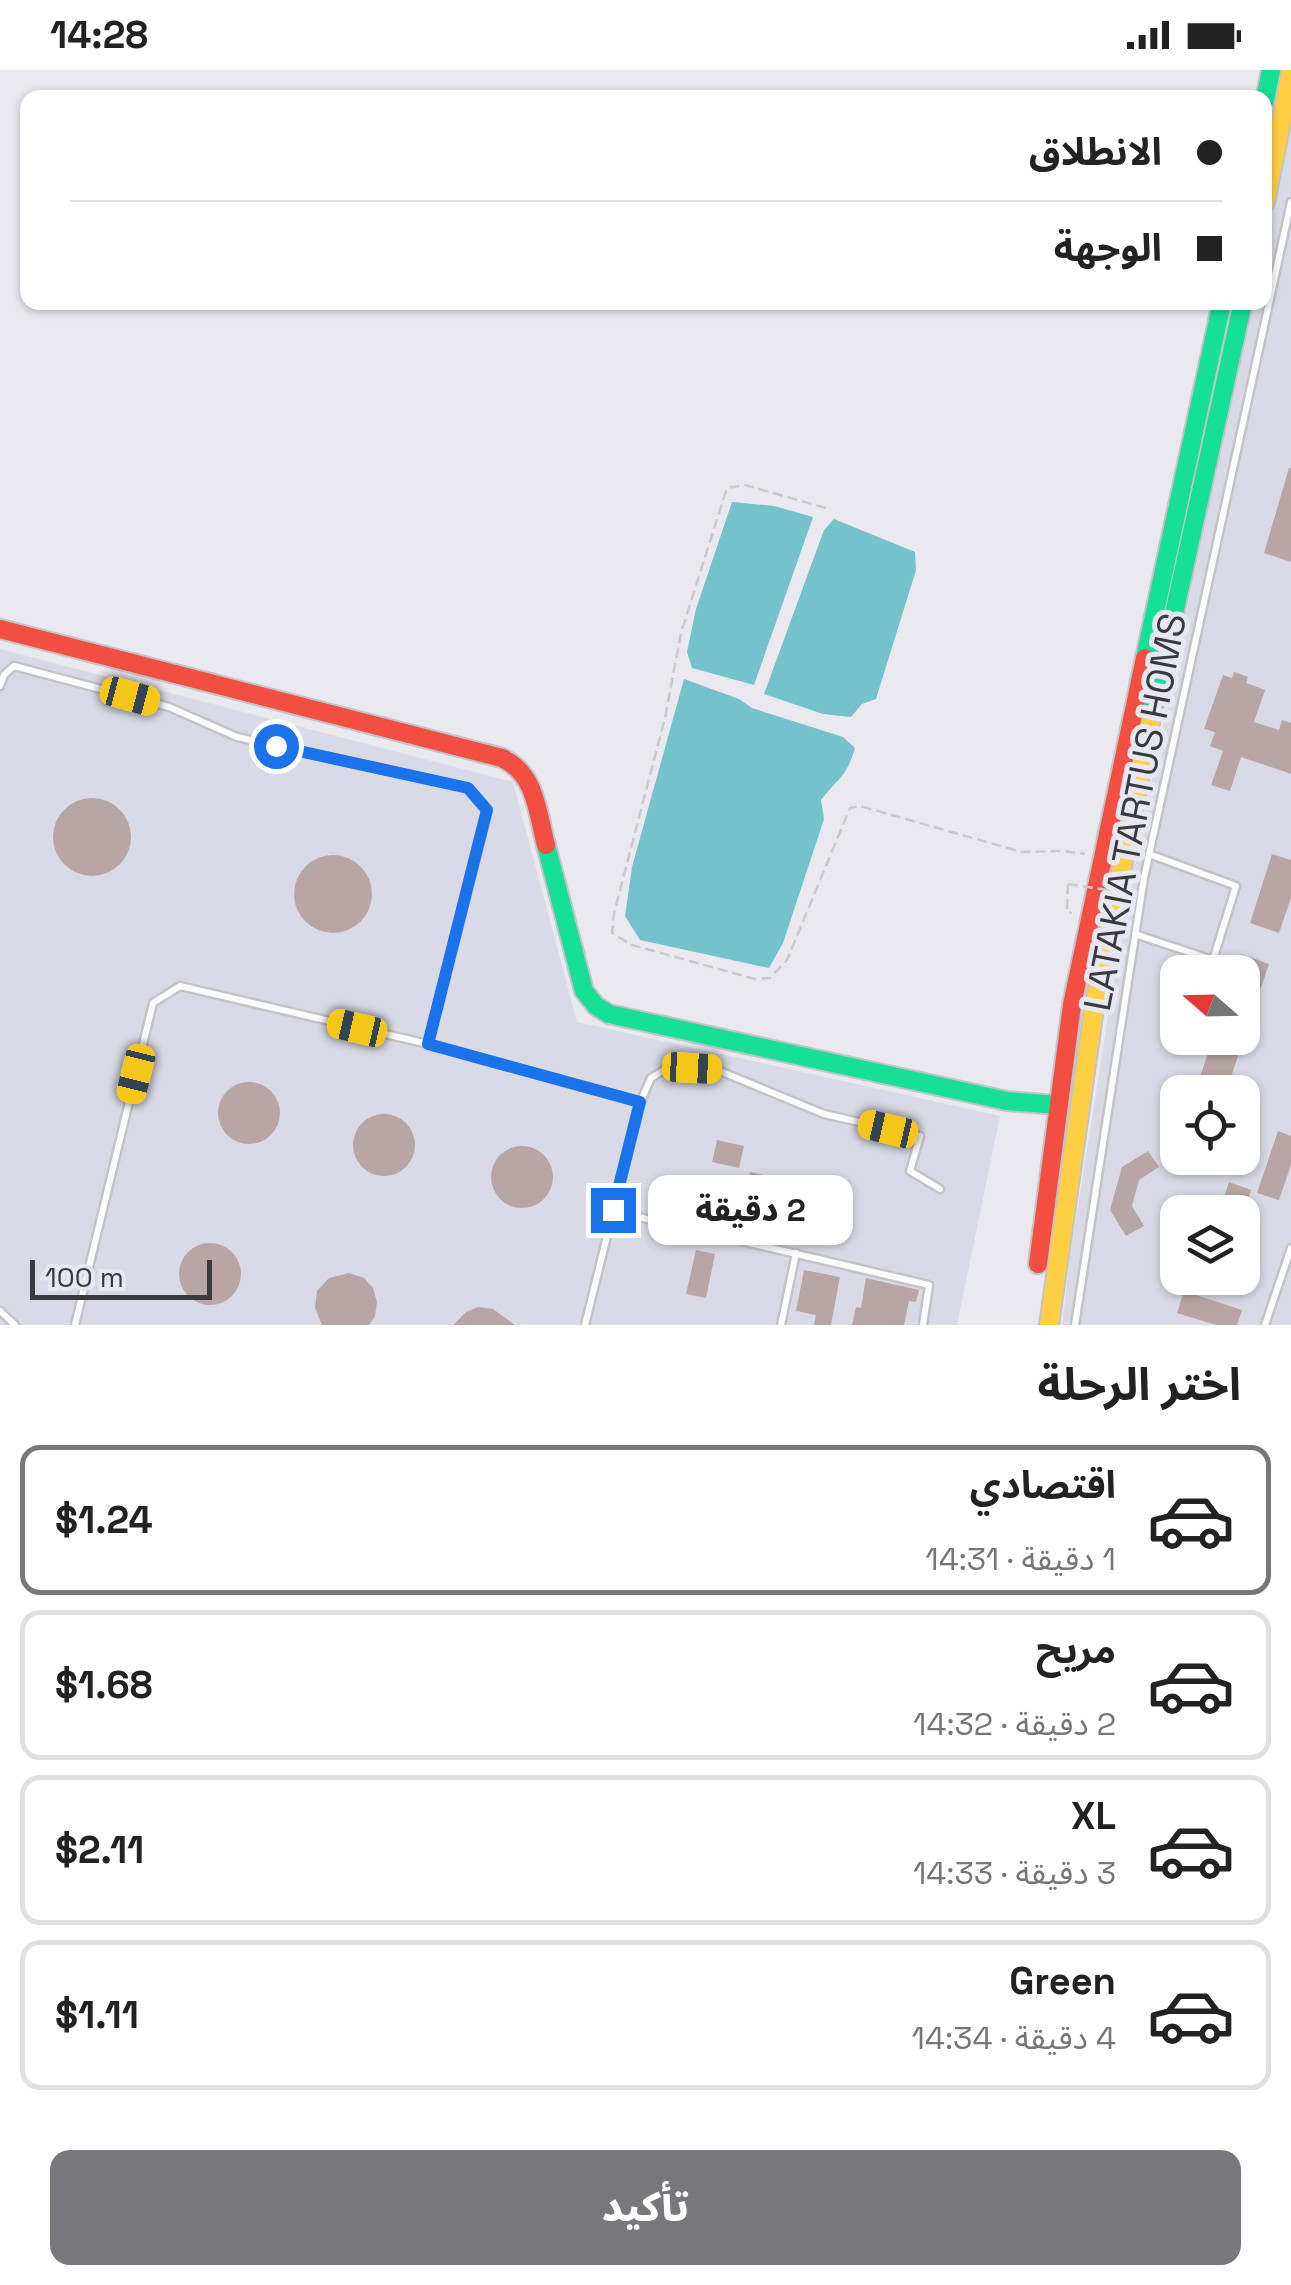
<!DOCTYPE html>
<html lang="ar">
<head>
<meta charset="utf-8">
<style>
  :root { --surface:#fff; --page:#f2f2f2; --text:#222; --muted:#767676; --line:#e0e0e0; --accent:#77777c }
  body { margin:0; font-family:"Space Grotesk","Noto Sans Arabic",sans-serif; background:var(--page); color:var(--text); direction:rtl; height:100vh; display:flex; flex-direction:column; font-size:38px; white-space:nowrap }
  * { box-sizing:border-box; margin:0 }
  p { font-size:32px; color:var(--muted) }
  .icon { flex:none; width:55px; height:55px; fill:none; stroke:currentColor; stroke-width:2; stroke-linecap:round; stroke-linejoin:round }
  .map { position:relative; height:1255px; overflow:hidden; direction:ltr }
  .side { display:flex; flex-direction:column; background:var(--surface); flex:1 }
  .side>* { flex:none }
  .hud { position:absolute; left:20px; top:20px; width:1252px; height:220px; border-radius:20px; box-shadow:0 2px 8px #0004; direction:rtl; display:grid; align-content:center; height:220px; padding:0 50px; background:var(--surface) }
  .needle { width:65px; rotate:290deg }
  .tools { position:absolute; left:1160px; top:885px; display:grid; gap:20px }
  .tools a { display:grid; place-items:center; width:100px; height:100px; border-radius:20px; background:var(--surface); box-shadow:0 2px 8px #0004; font-size:50px }
  .scale { position:absolute; left:30px; bottom:25px; width:182px; box-sizing:border-box; padding-left:10px; border:5px solid #3a3a3e; border-top:0; font-size:28px; line-height:35px; white-space:nowrap; color:#3a3a3e; -webkit-text-stroke:8px #e7e7f1; paint-order:stroke }
  .end { position:absolute; width:45px; height:45px; margin:-22px; border:12px solid #1a73e8; background:#fff; box-shadow:0 0 0 5px #fff }
  .from { border-radius:50% }
  .bubble { position:absolute; height:70px; border-radius:20px; background:var(--surface); box-shadow:0 2px 8px #0004; font-size:32px; font-weight:800; line-height:70px; text-align:center; direction:rtl }
  .car { position:absolute; width:30px; height:60px; margin:-30px -15px; border-radius:12px; box-shadow:0 0 8px 2px #0007; background:linear-gradient(#f5c518 24%,#345 0 40%,#f5c518 0 76%,#345 0 86%,#f5c518 0) }
  .hud b { display:flex; align-items:center; gap:35px; height:95px; font-size:38px }
  .hud b+b { border-top:2px solid var(--line) }
  .hud i { width:25px; height:25px; background:var(--text) }
  ul { padding:0; list-style:none }
  li { display:flex; align-items:center; gap:30px; height:150px; margin:0 20px 15px; padding:0 30px; border:5px solid var(--line); border-radius:20px }
  li div { flex:1 }
  li b { display:block; font-size:38px }
  li em { font-style:normal; font-weight:800 }
  li.on { border-color:var(--accent) }
  li>.icon { width:90px; height:90px; stroke-width:1.5 }
  h2 { padding:0 50px; font-size:45px; line-height:120px }
  .button { display:flex; gap:20px; margin-top:auto; padding:20px 50px }
  .button a { flex:1; height:115px; border-radius:20px; background:var(--accent); color:#fff; font-size:40px; font-weight:800; line-height:115px; text-align:center }
  .status { display:flex; justify-content:space-between; align-items:center; height:70px; padding:0 50px; background:var(--surface); direction:ltr }
  .status svg { height:28px; fill:currentColor }
  .map>svg:first-child { display:block }
  .built { fill:#dadae6; fill-rule:evenodd }
  .water { fill:#75c2cd }
  .building { fill:#b8a6a6 }
  .lines { fill:none; stroke-linecap:round; stroke-linejoin:round }
  .lane-casing { stroke:#c4c4c8; stroke-width:11 }
  .fast-casing { stroke:#c4c4c8; stroke-width:22 }
  .slow-casing { stroke:#c4c4c8; stroke-width:22 }
  .jam-casing { stroke:#c4c4c8; stroke-width:22 }
  .path { stroke:#cacacc; stroke-width:2.5; stroke-dasharray:10 5; stroke-linecap:butt }
  .lane { stroke:#fcfcfd; stroke-width:6 }
  .fast { stroke:#16e098; stroke-width:18 }
  .slow { stroke:#ffcf43; stroke-width:18 }
  .jam { stroke:#f24e42; stroke-width:18 }
  .path-bridge { stroke:#cacacc; stroke-width:2.5; stroke-dasharray:10 5; stroke-linecap:butt }
  .route { stroke:#1a73e8; stroke-width:12 }
  .labels { text-anchor:middle; stroke-width:10; stroke-linejoin:round; paint-order:stroke }
  .street-label { font-size:38px; fill:#3a3a3e; stroke:#e7e7f1 }
</style>
</head>
<body>
<div class="status"><b>14:28</b><svg viewBox="0 0 49 12"><path d="M0 12V9h3v3zM5 12V6h3v6zM10 12V3h3v9zM15 12V0h3v12zM26 1h20v11H26zM47 4h2v5h-2z"/></svg></div>
<div class="map">
<svg width="1291" height="1255" viewBox="0 0 1291 1255">
  <rect width="100%" height="100%" fill="#e9e9ef"/>
  <!-- built -->
  <g class="built">
    <path d="M1291,35V1255H1062L1070,1186L1128,821L1251,233L1265,232V164ZM1178,902H1242V968H1178ZM1178,1022H1242V1088H1178ZM1178,1142H1242V1208H1178Z"/>
    <path d="M0,579L513,712L577,952L1000,1046L957,1255H0Z"/>
  </g>
  <!-- water -->
  <g class="water">
    <path d="M732,432L774,436L813,447L754,615L692,598L687,582L696,539Z"/>
    <path d="M834,449L915,482L916,500L876,629L862,634L851,647L823,644L764,624L824,460Z"/>
    <path d="M684,609L739,629L752,638L843,667L855,678C846,708 839,707 821,730L824,749L783,873L769,898L640,870L625,846L632,797Z"/>
  </g>
  <!-- building -->
  <g class="building">
    <path d="M1289,398H1291V492L1264,483Z"/>
    <path d="M1234,602L1248,607L1246,613L1265,620L1254,652L1279,660L1282,650L1291,653V704L1241,687L1230,721L1211,715L1223,681L1210,676L1215,662L1204,659L1223,605L1232,608Z"/>
    <circle cx="92" cy="767" r="39"/>
    <path d="M1272,784L1291,790V828L1279,863L1250,853Z"/>
    <circle cx="333" cy="824" r="39"/>
    <path d="M1241,884L1269,894L1244,966L1242,902H1235Z"/>
    <path d="M1213,968H1244L1226,1022L1197,1016Z"/>
    <circle cx="249" cy="1043" r="31"/>
    <circle cx="384" cy="1075" r="31"/>
    <path d="M1278,1061L1291,1066V1095L1279,1130L1257,1123Z"/>
    <path d="M717,1070L744,1076L739,1098L712,1092Z"/>
    <circle cx="522" cy="1107" r="31"/>
    <path d="M1148,1081L1159,1097L1139,1110L1132,1136L1144,1156L1126,1166L1110,1140L1122,1097Z"/>
    <path d="M750,1102L774,1107L769,1131L745,1126Z"/>
    <path d="M1229,1112L1251,1120L1244,1142H1219Z"/>
    <circle cx="210" cy="1204" r="31"/>
    <path d="M696,1180L715,1184L706,1228L686,1224Z"/>
    <path d="M804,1200L840,1207L831,1255H814L816,1245L796,1241Z"/>
    <path d="M349,1203L364,1208L373,1218L377,1232L375,1246L369,1255H322L315,1238L317,1221L329,1208Z"/>
    <path d="M866,1208L919,1220L916,1232L909,1231L904,1255H852L856,1237L861,1238Z"/>
    <path d="M1184,1221L1242,1240L1237,1255H1216L1177,1243Z"/>
    <path d="M478,1237L493,1239L515,1255H453L466,1242Z"/>
  </g>
  <g class="lines">
    <defs>
      <g id="lane">
        <path d="M0,616L4,605L14,596L169,637L237,667L468,718L487,740L428,974"/>
        <path d="M1135,864L1213,890L1236,816L1149,784"/>
        <path d="M613,1141L929,1215L923,1255"/>
        <path d="M0,1241L15,1255"/>
        <path d="M75,1255L153,933L180,916L428,974L640,1033"/>
        <path d="M585,1255L640,1033L651,1008L669,997L715,999L824,1044L920,1066L910,1101L940,1119"/>
        <path d="M781,1255L796,1183"/>
        <path d="M1075,1255L1144,808L1291,132"/>
        <path d="M1265,1255L1291,1178"/>
      </g>
      <g id="fast">
        <path d="M1265,30L1271,0"/>
        <path d="M1145,588L1222,232"/>
        <path d="M1152,643L1243,232"/>
        <path d="M546,775L584,921L596,936L609,944L1007,1031L1058,1035"/>
      </g>
      <g id="slow">
        <path d="M1265,132L1291,3"/>
        <path d="M1049,1255L1094,939L1152,643"/>
      </g>
      <g id="jam">
        <path d="M0,559L502,688C536,704 537,741 546,775"/>
        <path d="M1038,1194L1072,935L1145,588"/>
      </g>
    </defs>
    <!-- lane casing -->
    <use href="#lane" class="lane-casing"/>
    <!-- fast casing -->
    <use href="#fast" class="fast-casing"/>
    <!-- slow casing -->
    <use href="#slow" class="slow-casing"/>
    <!-- jam casing -->
    <use href="#jam" class="jam-casing"/>
    <!-- path -->
    <g class="path">
      <path d="M826,438L745,415L727,418L681,563L665,648L614,843L612,863L632,875L755,909L770,908L787,890L850,738L860,736L1022,782L1063,781L1085,784"/>
      <path d="M1068,814L1067,842L1072,843"/>
    </g>
    <!-- lane -->
    <use href="#lane" class="lane"/>
    <!-- fast -->
    <use href="#fast" class="fast"/>
    <!-- slow -->
    <use href="#slow" class="slow"/>
    <!-- jam -->
    <use href="#jam" class="jam"/>
    <!-- path-bridge -->
    <path class="path-bridge" d="M1068,814L1128,823"/>
  </g>
  <g class="lines">
    <!-- route -->
    <path class="route" d="M276,676L468,718L487,740L428,974L640,1032L613,1140"/>
  </g>
  <g class="labels">
    <!-- street labels -->
    <g class="street-label">
      <text transform="translate(1135 742) rotate(-79)" y="13">LATAKIA TARTUS HOMS</text>
    </g>
  </g>
</svg>
<div class="tools">
<a><svg class="needle" viewBox="-14 -14 28 28"><path d="M0-13l5 13h-10z" fill="#e53935"/><path d="M0 13l5-13h-10z" fill="#767676"/></svg></a>
<a><svg class="icon" aria-label="locate" viewBox="0 0 24 24"><circle cx="12" cy="12" r="6"/><path d="M12 2v4M12 18v4M2 12h4M18 12h4"/></svg></a>
<a><svg class="icon" aria-label="layers" viewBox="0 0 24 24"><path d="M12 4l9 5-9 5-9-5zM3 14l9 5 9-5"/></svg></a>
</div>
<div class="scale">100 m</div>
<i class="end from" style="left:276px;top:676px"></i>
<i class="end" style="left:613px;top:1140px"></i>
<div class="bubble" style="left:648px;top:1105px;width:205px">2 دقيقة</div>
<i class="car" style="left:130px;top:626px;rotate:105deg"></i>
<i class="car" style="left:357px;top:958px;rotate:283deg"></i>
<i class="car" style="left:692px;top:998px;rotate:93deg"></i>
<i class="car" style="left:136px;top:1004px;rotate:194deg"></i>
<i class="car" style="left:888px;top:1059px;rotate:283deg"></i>
<div class="hud">
<b><i class="from"></i>الانطلاق</b>
<b><i></i>الوجهة</b>
</div>
</div>
<section class="side">
<h2>اختر الرحلة</h2>
<ul>
<li class="on"><svg class="icon" aria-label="car" viewBox="0 0 24 24"><path d="M5 17H2v-5l4-1 3-4h7l3 4 3 1v5h-3M9 17h6M6 11h13"/><circle cx="7" cy="17" r="2"/><circle cx="17" cy="17" r="2"/></svg><div><b>اقتصادي</b><p>1 دقيقة · 14:31</p></div><em>$1.24</em></li>
<li><svg class="icon" aria-label="car" viewBox="0 0 24 24"><path d="M5 17H2v-5l4-1 3-4h7l3 4 3 1v5h-3M9 17h6M6 11h13"/><circle cx="7" cy="17" r="2"/><circle cx="17" cy="17" r="2"/></svg><div><b>مريح</b><p>2 دقيقة · 14:32</p></div><em>$1.68</em></li>
<li><svg class="icon" aria-label="car" viewBox="0 0 24 24"><path d="M5 17H2v-5l4-1 3-4h7l3 4 3 1v5h-3M9 17h6M6 11h13"/><circle cx="7" cy="17" r="2"/><circle cx="17" cy="17" r="2"/></svg><div><b>XL</b><p>3 دقيقة · 14:33</p></div><em>$2.11</em></li>
<li><svg class="icon" aria-label="car" viewBox="0 0 24 24"><path d="M5 17H2v-5l4-1 3-4h7l3 4 3 1v5h-3M9 17h6M6 11h13"/><circle cx="7" cy="17" r="2"/><circle cx="17" cy="17" r="2"/></svg><div><b>Green</b><p>4 دقيقة · 14:34</p></div><em>$1.11</em></li>
</ul>
<div class="button"><a>تأكيد</a></div>
</section>
</body>
</html>
